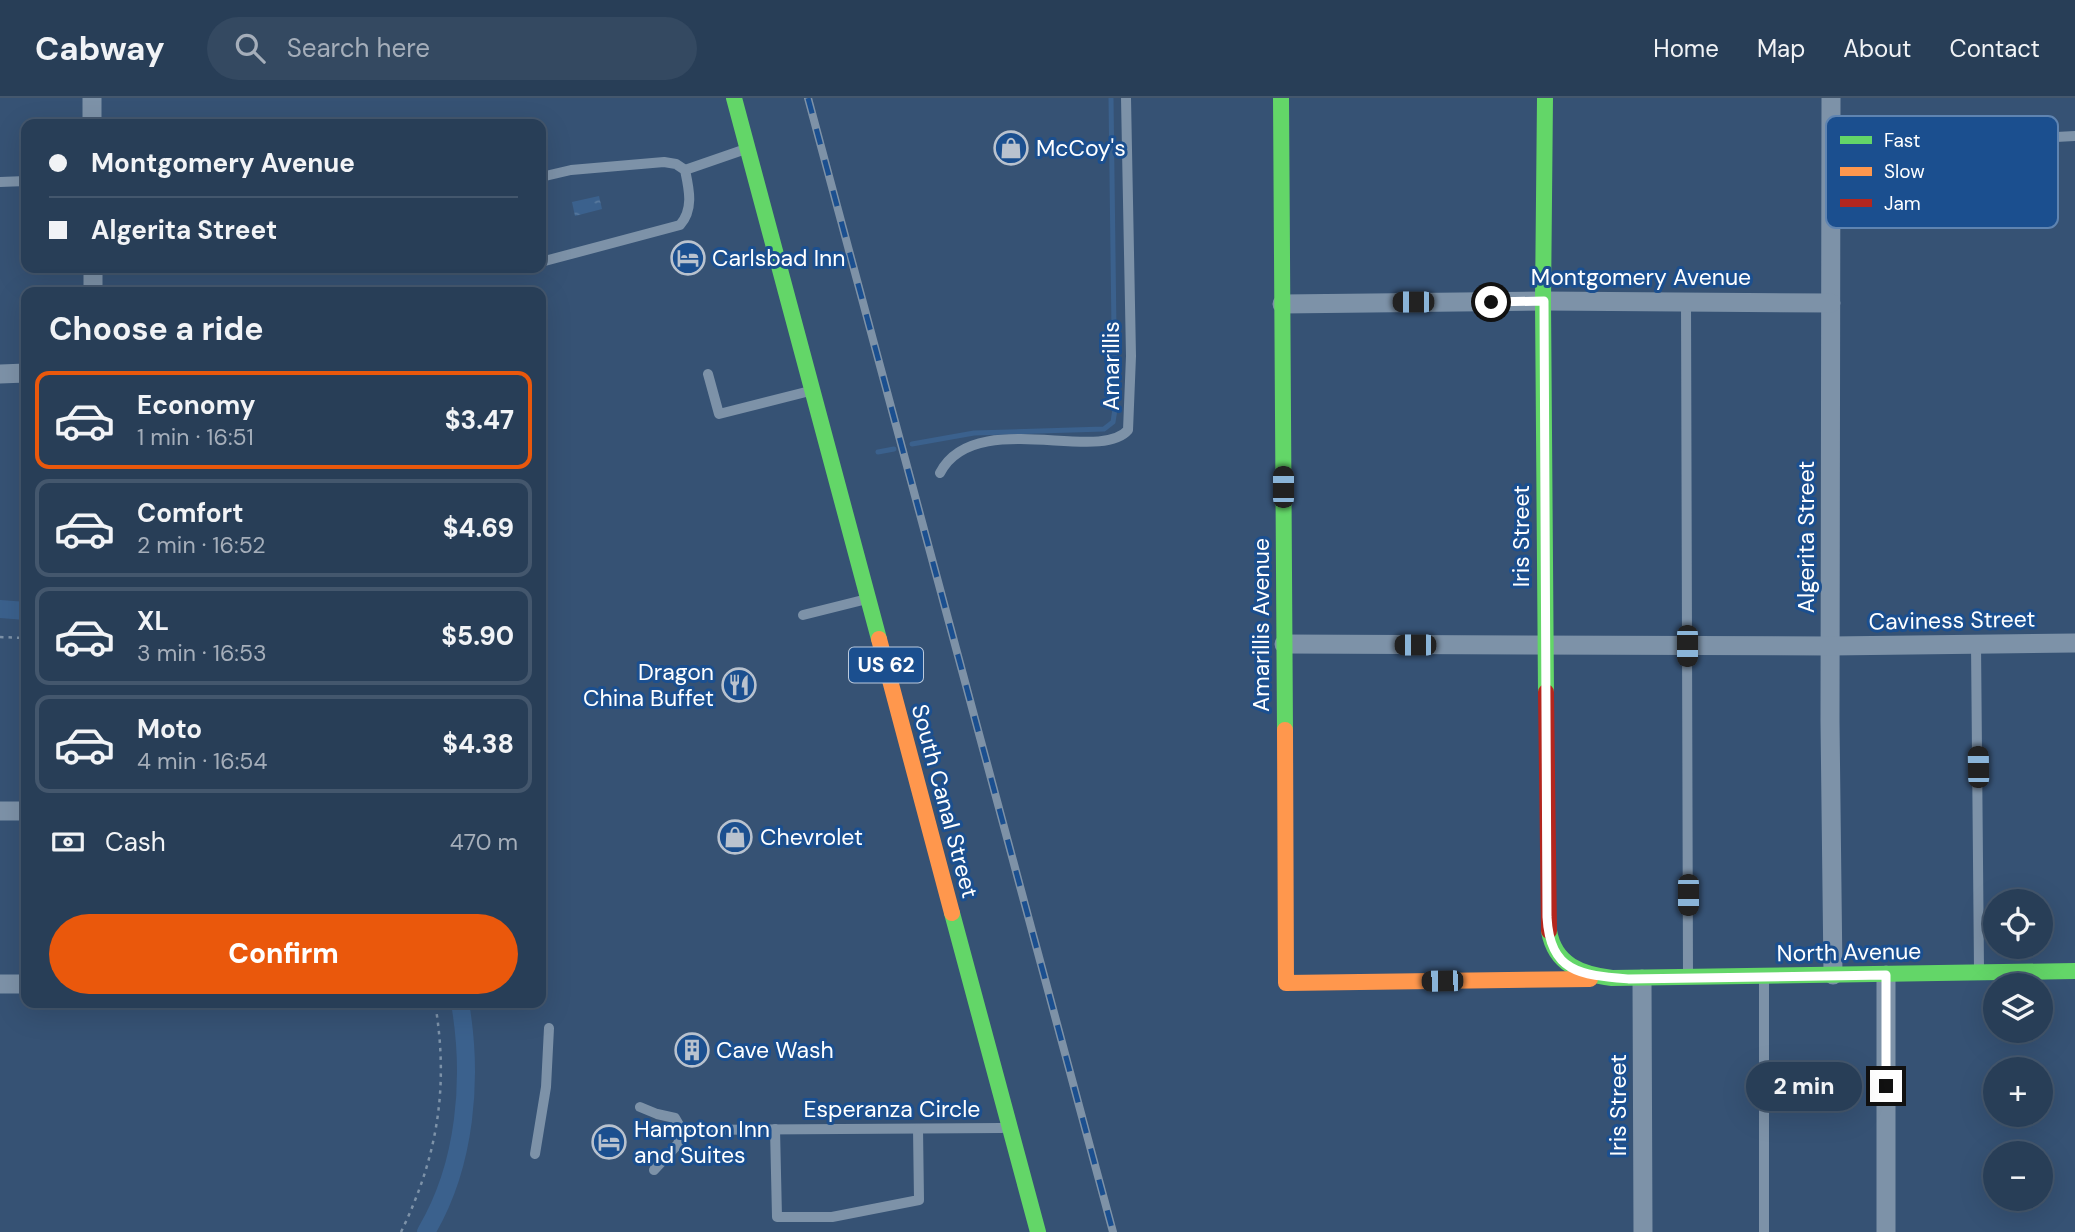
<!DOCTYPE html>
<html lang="en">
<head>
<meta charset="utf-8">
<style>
  :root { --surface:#283e57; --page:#344961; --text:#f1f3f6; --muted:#a5aeba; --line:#44576d; --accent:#ea580c }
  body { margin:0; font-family:"DM Sans",sans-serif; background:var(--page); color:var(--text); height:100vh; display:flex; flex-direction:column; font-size:26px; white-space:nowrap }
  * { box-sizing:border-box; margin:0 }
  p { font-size:23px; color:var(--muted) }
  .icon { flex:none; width:38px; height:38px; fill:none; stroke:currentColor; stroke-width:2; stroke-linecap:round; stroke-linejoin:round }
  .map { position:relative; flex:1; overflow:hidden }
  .panel { position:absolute; left:21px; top:189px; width:525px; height:721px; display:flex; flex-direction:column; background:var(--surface); border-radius:14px; box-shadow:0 7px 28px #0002,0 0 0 2px var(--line) }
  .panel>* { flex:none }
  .guide { position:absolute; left:21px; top:21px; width:525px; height:154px; border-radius:14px; box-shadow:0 7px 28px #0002,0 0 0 2px var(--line); display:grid; align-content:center; height:154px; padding:0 28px; background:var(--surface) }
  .tools { position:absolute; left:1983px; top:791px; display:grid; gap:14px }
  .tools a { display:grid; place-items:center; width:70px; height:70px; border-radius:50%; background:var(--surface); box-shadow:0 7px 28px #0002,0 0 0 2px var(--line); font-size:35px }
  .end { position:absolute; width:32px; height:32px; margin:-16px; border:9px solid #fff; background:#111; box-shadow:0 0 0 4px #111 }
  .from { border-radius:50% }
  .bubble { position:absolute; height:49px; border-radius:24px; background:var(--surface); box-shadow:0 7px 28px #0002,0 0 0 2px var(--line); font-size:23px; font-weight:800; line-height:49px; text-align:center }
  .car { position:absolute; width:21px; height:42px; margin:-21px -10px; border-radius:9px; box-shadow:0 0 5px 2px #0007; background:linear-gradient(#222 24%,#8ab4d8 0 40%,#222 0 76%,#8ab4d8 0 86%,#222 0) }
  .guide b { display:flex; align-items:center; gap:24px; height:66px; font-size:26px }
  .guide b+b { border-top:2px solid var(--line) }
  .guide i { width:18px; height:18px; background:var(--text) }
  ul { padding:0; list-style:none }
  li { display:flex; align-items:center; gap:21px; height:98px; margin:0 14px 10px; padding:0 14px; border:4px solid var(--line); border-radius:14px }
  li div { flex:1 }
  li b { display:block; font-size:26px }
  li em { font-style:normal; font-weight:800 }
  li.current { border-color:var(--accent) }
  li>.icon { width:63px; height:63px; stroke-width:1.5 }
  h2 { padding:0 28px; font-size:32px; line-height:84px }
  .pay { display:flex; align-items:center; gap:18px; height:77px; padding:0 28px; font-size:26px }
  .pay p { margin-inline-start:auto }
  .button { display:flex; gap:14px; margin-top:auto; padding:14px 28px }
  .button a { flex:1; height:80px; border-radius:42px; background:var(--accent); color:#fff; font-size:28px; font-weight:800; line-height:80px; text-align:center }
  header { display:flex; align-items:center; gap:42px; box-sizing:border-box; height:98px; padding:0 35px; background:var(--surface); border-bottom:2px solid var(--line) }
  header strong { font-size:33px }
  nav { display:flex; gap:38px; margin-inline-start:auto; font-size:24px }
  .search { width:490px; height:63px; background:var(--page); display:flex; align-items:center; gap:18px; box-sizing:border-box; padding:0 24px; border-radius:38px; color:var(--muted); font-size:26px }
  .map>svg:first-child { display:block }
  .water { fill:url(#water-ripples) }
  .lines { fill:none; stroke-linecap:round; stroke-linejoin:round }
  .stream { stroke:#3b618d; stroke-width:5 }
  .canal { stroke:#3b618d; stroke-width:18 }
  .path { stroke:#7d92a8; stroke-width:2.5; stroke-dasharray:3.5 5; stroke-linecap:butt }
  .lane { stroke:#7d92a8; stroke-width:10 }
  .street { stroke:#7d92a8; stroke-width:19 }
  .fast { stroke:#63d668; stroke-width:16 }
  .slow { stroke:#ff974d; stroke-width:16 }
  .jam { stroke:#b3261e; stroke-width:16 }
  .rail-casing { stroke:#7e92a7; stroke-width:8 }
  .rail { stroke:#1b4f8f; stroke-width:5; stroke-dasharray:16; stroke-linecap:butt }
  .route { stroke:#fff; stroke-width:9 }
  .labels { text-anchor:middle; stroke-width:6; stroke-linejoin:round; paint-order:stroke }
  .shield { fill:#1b4f8f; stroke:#bbcadd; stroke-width:2 }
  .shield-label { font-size:21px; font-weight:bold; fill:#fff }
  .poi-label { font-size:23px; fill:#fff; stroke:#1b4f8f; text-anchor:start }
  .street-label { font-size:23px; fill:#fff; stroke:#1b4f8f }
  .key { fill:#1b4f8f; stroke:#5f84b1; stroke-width:2 }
  .key-label { font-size:19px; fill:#fff }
</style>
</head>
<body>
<header>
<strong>Cabway</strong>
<div class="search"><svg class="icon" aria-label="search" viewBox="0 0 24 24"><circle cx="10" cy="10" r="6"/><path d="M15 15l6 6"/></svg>Search here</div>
<nav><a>Home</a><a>Map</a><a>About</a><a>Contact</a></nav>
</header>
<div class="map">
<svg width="2075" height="1134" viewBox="0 0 2075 1134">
  <defs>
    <pattern id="water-ripples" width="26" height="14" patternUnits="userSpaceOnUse" patternTransform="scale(1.75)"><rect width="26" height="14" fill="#3b618d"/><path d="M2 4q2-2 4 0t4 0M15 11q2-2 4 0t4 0" fill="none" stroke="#58799e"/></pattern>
  </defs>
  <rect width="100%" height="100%" fill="#365274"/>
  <!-- water -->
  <path class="water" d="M599,98L602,111L575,118L572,104Z"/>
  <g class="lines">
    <!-- stream -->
    <g class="stream">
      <path d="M912,346L974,335L1104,331L1113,324L1115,311L1111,0"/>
      <path d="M878,354L894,351"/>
    </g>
    <!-- canal -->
    <g class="canal">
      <path d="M0,511L26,513"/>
      <path d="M426,1134C466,1067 473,980 460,905"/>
    </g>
    <!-- path -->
    <g class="path">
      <path d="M0,539L26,540"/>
      <path d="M401,1134C438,1058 449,988 435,905"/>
    </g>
    <!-- lane -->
    <g class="lane">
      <path d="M1831,38L1978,43L2075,38"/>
      <path d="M685,72L740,53"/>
      <path d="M541,79L571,72L664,64L676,66L685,72C689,91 694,111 680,127L541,164"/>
      <path d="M0,84L26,83"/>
      <path d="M1686,204L1688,879"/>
      <path d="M708,276L719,316L806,294"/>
      <path d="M940,375C974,309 1099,366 1128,332L1131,258L1126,0"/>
      <path d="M803,517L863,502"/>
      <path d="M1976,546L1979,871"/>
      <path d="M1764,882V1134"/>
      <path d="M640,1009L657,1016L675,1020L682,1032L1002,1030"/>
      <path d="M775,1031L777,1119H832L919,1102L918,1031"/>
      <path d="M535,1056L546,989L549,930"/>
      <path d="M654,1072L678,1046L682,1032"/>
    </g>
    <!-- street -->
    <g class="street">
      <path d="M1831,0L1830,623L1833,877"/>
      <path d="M92,26V0"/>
      <path d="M93,170V194"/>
      <path d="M1282,206L1543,203L1831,205"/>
      <path d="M0,276L26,275"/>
      <path d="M1284,546L1831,548L2075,545"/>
      <path d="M0,713H26"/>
      <path d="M1886,877V1134"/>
      <path d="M1642,881L1643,1134"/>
      <path d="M0,886H26"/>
    </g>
    <!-- fast -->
    <g class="fast">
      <path d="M734,0L879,541"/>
      <path d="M1281,0L1285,632"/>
      <path d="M1545,0L1543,203L1546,594"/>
      <path d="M952,815L1038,1134"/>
      <path d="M1549,833C1555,867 1581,876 1612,880L2075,873"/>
    </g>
    <!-- slow -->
    <g class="slow">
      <path d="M879,541L952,815"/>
      <path d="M1285,632L1286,885L1590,881"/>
    </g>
    <!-- jam -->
    <path class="jam" d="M1546,594L1549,833"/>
    <defs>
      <path id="rail" d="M808,0L1113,1134"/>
    </defs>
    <!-- rail casing -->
    <use href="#rail" class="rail-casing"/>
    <!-- rail -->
    <use href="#rail" class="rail"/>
  </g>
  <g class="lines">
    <!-- route -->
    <path class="route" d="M1491,204L1544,203L1547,819C1550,875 1581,877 1629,881L1886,877V988"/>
  </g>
  <!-- icons -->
  <defs>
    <symbol id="shop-ring" viewBox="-11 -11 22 22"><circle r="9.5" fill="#1b4f8f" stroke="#b9c2ce" stroke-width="1.5"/><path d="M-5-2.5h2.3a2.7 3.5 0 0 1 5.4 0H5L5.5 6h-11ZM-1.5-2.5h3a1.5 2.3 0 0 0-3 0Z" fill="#b9c2ce"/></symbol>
    <symbol id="hotel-ring" viewBox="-11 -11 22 22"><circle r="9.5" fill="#1b4f8f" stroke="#b9c2ce" stroke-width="1.5"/><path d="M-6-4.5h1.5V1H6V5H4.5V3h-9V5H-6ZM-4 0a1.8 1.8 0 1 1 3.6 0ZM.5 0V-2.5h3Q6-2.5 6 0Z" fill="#b9c2ce"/></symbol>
    <symbol id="restaurant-ring" viewBox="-11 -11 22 22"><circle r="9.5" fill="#1b4f8f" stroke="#b9c2ce" stroke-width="1.5"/><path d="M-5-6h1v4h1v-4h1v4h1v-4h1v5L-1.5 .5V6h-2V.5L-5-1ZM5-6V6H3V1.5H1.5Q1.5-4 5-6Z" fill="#b9c2ce"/></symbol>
    <symbol id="building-ring" viewBox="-11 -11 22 22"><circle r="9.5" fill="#1b4f8f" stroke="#b9c2ce" stroke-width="1.5"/><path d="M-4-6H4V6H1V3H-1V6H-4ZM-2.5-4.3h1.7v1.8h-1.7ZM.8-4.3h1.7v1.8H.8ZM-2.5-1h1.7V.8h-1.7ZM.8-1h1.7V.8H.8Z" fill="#b9c2ce"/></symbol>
  </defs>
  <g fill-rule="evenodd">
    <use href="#shop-ring" x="992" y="31" width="38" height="38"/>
    <use href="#hotel-ring" x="669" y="141" width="38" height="38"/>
    <use href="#restaurant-ring" x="720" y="568" width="38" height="38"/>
    <use href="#shop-ring" x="716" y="720" width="38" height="38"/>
    <use href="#building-ring" x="673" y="933" width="38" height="38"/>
    <use href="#hotel-ring" x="590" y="1025" width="38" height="38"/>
  </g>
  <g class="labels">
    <!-- shield labels -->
    <rect class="shield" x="849" y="549.5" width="74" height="35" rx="5"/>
    <g class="shield-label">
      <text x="886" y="574">US 62</text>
    </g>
    <!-- poi labels -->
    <g class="poi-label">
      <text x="1036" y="58">McCoy's</text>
      <text x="712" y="168">Carlsbad Inn</text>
      <text x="714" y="582" text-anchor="end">Dragon<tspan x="714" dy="26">China Buffet</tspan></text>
      <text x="760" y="747">Chevrolet</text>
      <text x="716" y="960">Cave Wash</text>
      <text x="634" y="1039">Hampton Inn<tspan x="634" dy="26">and Suites</tspan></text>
    </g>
    <!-- street labels -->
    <g class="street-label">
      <text x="1641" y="187">Montgomery Avenue</text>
      <text transform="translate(1111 268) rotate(-90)" y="8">Amarillis</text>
      <text transform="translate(1521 438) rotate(-90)" y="8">Iris Street</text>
      <text transform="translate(1806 439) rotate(-90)" y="8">Algerita Street</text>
      <text transform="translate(1952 522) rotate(-1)" y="8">Caviness Street</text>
      <text transform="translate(1261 527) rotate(-90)" y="8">Amarillis Avenue</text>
      <text transform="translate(945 703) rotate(75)" y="8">South Canal Street</text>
      <text transform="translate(1849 854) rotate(-1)" y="8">North Avenue</text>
      <text transform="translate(1618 1007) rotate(-90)" y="8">Iris Street</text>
      <text x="892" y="1019">Esperanza Circle</text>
    </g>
  </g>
  <!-- legend -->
  <rect x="1826" y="18" width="232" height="112" rx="10" class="key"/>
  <rect x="1840" y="38" width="32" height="8" fill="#63d668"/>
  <rect x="1840" y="69" width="32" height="9" fill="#ff974d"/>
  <rect x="1840" y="101" width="32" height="8" fill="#b3261e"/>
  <g class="key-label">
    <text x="1884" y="49">Fast</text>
    <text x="1884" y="80">Slow</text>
    <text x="1884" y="112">Jam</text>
  </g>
</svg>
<div class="tools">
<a><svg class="icon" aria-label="locate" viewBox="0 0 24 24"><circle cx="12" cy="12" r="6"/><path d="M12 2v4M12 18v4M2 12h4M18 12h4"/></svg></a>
<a><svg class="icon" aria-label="layers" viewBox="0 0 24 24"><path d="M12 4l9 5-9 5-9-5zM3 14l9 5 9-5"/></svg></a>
<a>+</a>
<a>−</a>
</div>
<i class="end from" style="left:1491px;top:204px"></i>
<i class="end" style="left:1886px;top:988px"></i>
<div class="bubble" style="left:1746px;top:964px;width:116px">2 min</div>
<i class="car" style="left:1413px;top:204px;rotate:270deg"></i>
<i class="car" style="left:1283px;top:389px;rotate:0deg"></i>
<i class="car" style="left:1415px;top:547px;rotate:270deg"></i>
<i class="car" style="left:1687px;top:548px;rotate:180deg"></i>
<i class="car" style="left:1978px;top:669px;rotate:359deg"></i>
<i class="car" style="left:1688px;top:797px;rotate:180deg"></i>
<i class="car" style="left:1442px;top:883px;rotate:269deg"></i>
<div class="guide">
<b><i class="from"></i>Montgomery Avenue</b>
<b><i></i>Algerita Street</b>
</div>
<section class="panel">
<h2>Choose a ride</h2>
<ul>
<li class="current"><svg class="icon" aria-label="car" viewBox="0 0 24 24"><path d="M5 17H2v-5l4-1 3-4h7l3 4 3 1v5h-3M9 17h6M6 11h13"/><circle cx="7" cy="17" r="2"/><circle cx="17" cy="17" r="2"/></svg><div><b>Economy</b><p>1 min · 16:51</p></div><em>$3.47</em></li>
<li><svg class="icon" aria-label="car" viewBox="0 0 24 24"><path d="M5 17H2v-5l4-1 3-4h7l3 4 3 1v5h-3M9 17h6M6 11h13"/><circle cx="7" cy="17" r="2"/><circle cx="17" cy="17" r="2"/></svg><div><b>Comfort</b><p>2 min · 16:52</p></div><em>$4.69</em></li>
<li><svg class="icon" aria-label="car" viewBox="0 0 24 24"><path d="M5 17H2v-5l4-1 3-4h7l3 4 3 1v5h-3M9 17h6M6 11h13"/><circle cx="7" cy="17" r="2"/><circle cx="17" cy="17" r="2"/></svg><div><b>XL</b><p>3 min · 16:53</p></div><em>$5.90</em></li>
<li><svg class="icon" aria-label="car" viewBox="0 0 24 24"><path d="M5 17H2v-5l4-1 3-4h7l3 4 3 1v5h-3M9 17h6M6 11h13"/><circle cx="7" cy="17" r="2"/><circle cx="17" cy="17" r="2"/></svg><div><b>Moto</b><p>4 min · 16:54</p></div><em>$4.38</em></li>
</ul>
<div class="pay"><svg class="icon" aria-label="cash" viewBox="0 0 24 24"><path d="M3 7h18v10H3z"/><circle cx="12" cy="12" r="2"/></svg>Cash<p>470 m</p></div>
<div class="button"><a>Confirm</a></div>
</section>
</div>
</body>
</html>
